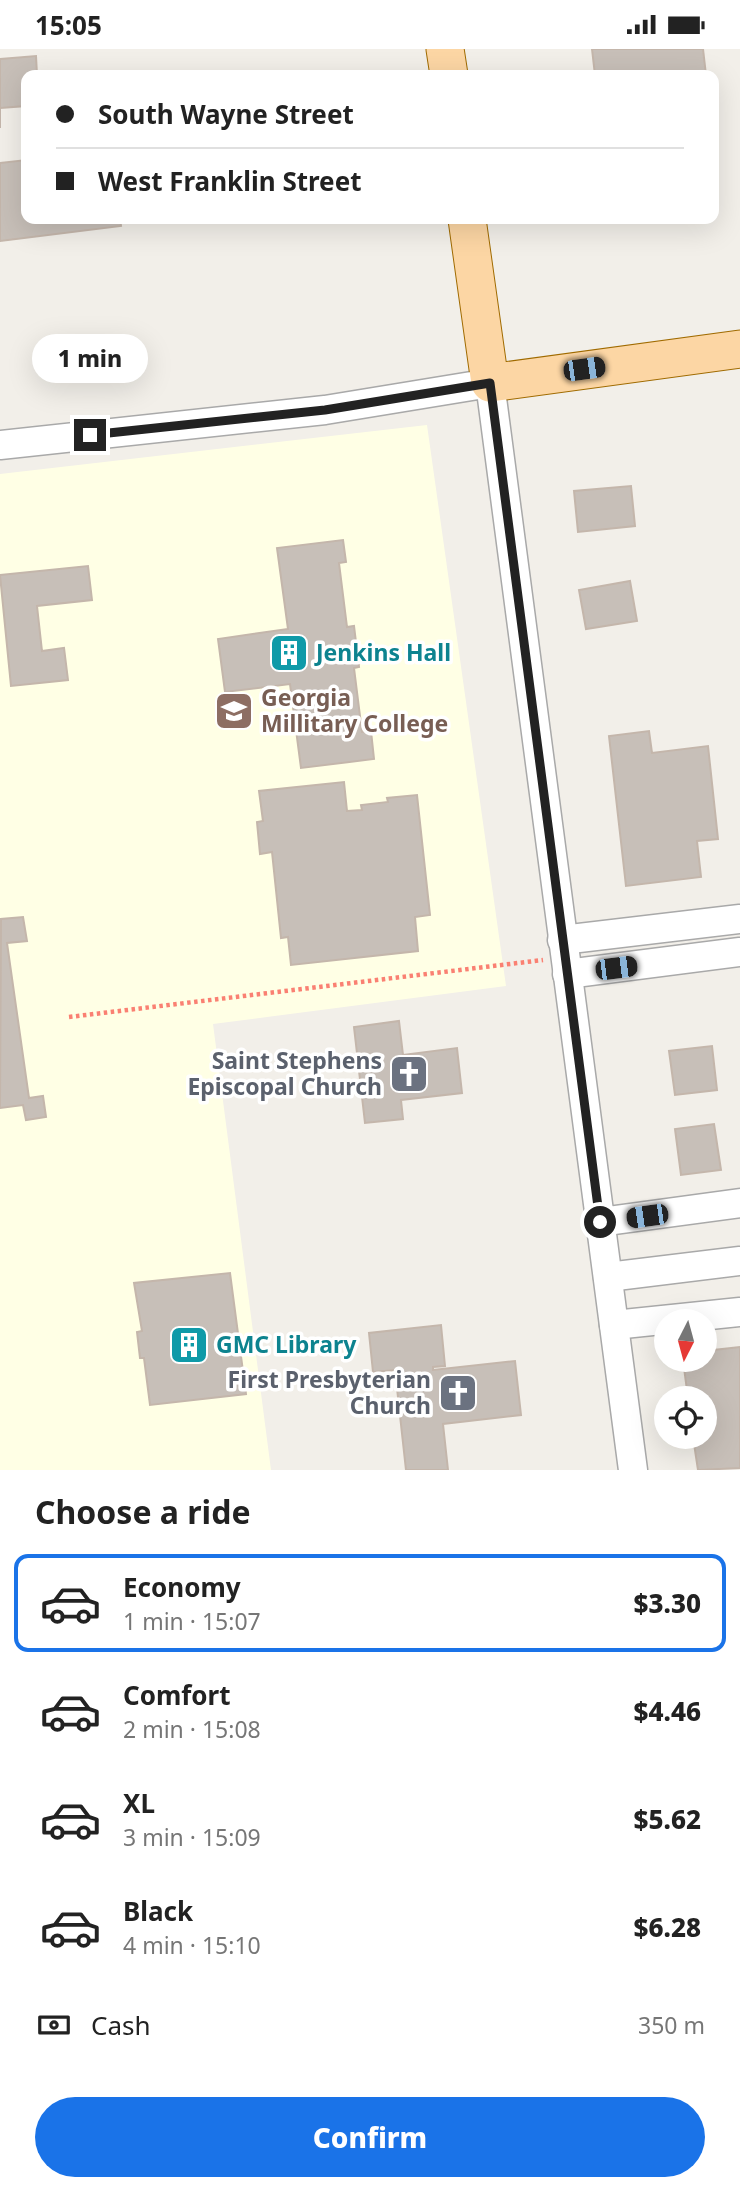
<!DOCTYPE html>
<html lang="en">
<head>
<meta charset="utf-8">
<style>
  :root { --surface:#fff; --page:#f2f2f2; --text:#222; --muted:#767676; --line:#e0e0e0; --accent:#1a73e8 }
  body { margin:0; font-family:"Noto Sans",sans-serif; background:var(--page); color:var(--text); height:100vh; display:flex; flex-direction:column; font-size:26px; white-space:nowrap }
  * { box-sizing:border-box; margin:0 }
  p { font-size:23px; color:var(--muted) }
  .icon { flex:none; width:38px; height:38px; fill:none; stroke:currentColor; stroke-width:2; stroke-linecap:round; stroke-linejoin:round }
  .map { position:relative; height:1421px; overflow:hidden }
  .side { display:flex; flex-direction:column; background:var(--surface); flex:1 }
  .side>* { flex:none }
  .hud { position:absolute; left:21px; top:21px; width:698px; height:154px; border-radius:14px; box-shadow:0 7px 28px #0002; display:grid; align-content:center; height:154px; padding:0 35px; background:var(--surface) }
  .needle { width:46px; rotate:186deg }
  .buttons { position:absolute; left:654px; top:1260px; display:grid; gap:14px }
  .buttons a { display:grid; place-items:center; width:63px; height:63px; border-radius:50%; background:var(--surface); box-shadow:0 7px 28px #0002; font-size:35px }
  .end { position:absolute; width:32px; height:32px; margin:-16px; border:9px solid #222; background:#fff; box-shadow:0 0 0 4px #fff }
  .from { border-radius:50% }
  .bubble { position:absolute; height:49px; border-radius:24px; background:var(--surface); box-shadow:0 7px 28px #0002; font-size:23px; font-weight:800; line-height:49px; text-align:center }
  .car { position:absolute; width:21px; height:42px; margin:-21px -10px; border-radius:9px; box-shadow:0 0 5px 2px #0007; background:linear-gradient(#222 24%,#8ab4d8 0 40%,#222 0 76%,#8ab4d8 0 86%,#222 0) }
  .hud b { display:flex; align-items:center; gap:24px; height:66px; font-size:26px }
  .hud b+b { border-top:2px solid var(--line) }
  .hud i { width:18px; height:18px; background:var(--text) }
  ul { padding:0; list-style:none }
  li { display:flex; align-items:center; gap:21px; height:98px; margin:0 14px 10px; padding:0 21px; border:4px solid transparent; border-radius:14px }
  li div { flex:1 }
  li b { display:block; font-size:26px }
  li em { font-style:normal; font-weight:800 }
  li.active { border-color:var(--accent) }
  li>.icon { width:63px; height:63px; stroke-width:1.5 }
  h2 { padding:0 35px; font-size:32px; line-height:84px }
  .pay { display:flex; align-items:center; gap:18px; height:77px; padding:0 35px; font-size:26px }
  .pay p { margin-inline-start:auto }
  .button { display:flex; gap:14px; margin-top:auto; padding:14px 35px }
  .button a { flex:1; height:80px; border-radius:42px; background:var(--accent); color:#fff; font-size:28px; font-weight:800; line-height:80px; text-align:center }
  .status { display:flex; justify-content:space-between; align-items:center; height:49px; padding:0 35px; background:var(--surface); direction:ltr }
  .status svg { height:19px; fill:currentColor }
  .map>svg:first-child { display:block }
  .education { fill:#ffffe5 }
  .building { fill:#c7bfb8; stroke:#c4b6ab; stroke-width:2 }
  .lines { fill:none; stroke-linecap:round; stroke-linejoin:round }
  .minor-casing { stroke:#a9a9a9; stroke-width:31 }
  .major-casing { stroke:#a06b00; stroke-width:39 }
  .path { stroke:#fa8072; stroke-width:4.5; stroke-dasharray:3.5 3.5; stroke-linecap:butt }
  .minor { stroke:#fff; stroke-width:28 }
  .major { stroke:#fcd6a4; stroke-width:37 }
  .route { stroke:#222; stroke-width:9 }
  .labels { text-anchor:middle; stroke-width:7; stroke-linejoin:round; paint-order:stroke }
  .culture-label { font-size:23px; font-weight:bold; fill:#0d838f; stroke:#fff; text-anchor:start }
  .education-label { font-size:23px; font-weight:bold; fill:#785e54; stroke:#fff; text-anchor:start }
  .worship-label { font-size:23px; font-weight:bold; fill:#5b616d; stroke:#fff; text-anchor:end }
</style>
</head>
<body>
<div class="status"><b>15:05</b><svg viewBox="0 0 49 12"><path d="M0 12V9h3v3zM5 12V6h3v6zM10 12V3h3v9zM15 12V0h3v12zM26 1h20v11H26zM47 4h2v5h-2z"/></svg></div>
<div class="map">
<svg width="740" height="1421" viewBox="0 0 740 1421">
  <rect width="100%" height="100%" fill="#f2efe9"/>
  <!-- education -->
  <path class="education" d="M427,376L506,937L213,975L271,1421H0V425Z"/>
  <!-- building -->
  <g class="building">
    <path d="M592,0H703L706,26H595Z"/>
    <path d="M36,7L37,26H26V57L0,59V79V10Z"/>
    <path d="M26,111V170H120L121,177L0,192V114Z"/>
    <path d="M631,437L635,477L578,483L574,442Z"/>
    <path d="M343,491L346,513L339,514L347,578L354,577L359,618L354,619L362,683L371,682L374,710L301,719L290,635L225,643L218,590L288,580L277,499Z"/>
    <path d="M88,517L92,551L37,557L42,602L64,599L68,631L11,637L0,526Z"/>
    <path d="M630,532L637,572L586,580L579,541Z"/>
    <path d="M649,682L652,704L708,697L718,790L697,792L701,828L626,837L609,687Z"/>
    <path d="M344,733L347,762L362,761L361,756L388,753L387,749L417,746L430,866L415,868L418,902L291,916L288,888L281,889L272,803L260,805L257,773L263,772L259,742Z"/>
    <path d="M23,868L27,892L7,894L29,1049L43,1047L46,1068L26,1071L23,1056L0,1059L1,870Z"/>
    <path d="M399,972L403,1006L457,999L462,1044L401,1051L403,1070L365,1074L354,978Z"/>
    <path d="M712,997L717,1041L675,1046L669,1002Z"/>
    <path d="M714,1075L721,1121L681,1126L675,1080Z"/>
    <path d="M230,1224L246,1345L150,1356L144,1309H140L137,1283L142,1282L134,1234Z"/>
    <path d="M441,1276L445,1317L433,1318V1321L515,1312L521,1366L443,1375L448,1421H406L395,1321L373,1323L369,1284Z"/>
    <path d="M740,1298V1419L698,1421L693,1388H705V1349H688L683,1311H705V1302Z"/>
  </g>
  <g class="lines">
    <defs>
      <g id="minor">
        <path d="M0,396L325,361L490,334L633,1421"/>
        <path d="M562,891L740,870"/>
        <path d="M567,925L740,903"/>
        <path d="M600,1173L740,1154"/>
        <path d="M608,1228L740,1212"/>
        <path d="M614,1276L740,1263"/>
      </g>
      <g id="major">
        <path d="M445,0L449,26"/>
        <path d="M467,170L490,334L740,300"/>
      </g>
    </defs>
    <!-- minor casing -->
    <use href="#minor" class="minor-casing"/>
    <!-- major casing -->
    <use href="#major" class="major-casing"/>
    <!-- path -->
    <path class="path" d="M69,968L543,911"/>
    <!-- minor -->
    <use href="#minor" class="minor"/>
    <!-- major -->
    <use href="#major" class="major"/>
  </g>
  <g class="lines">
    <!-- route -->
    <path class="route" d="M90,386L325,361L490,334L600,1173"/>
  </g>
  <!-- icons -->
  <defs>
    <symbol id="building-square" viewBox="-11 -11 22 22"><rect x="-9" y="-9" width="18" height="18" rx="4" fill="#0f9aa8" stroke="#fff"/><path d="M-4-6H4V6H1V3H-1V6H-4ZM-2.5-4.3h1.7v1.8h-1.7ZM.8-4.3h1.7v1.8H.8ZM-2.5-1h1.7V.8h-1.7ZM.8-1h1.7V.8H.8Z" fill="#fff"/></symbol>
    <symbol id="university-square" viewBox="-11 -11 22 22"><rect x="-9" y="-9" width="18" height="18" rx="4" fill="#8d6e63" stroke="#fff"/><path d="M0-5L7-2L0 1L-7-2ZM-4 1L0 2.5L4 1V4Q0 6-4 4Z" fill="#fff"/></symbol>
    <symbol id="church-square" viewBox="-11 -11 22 22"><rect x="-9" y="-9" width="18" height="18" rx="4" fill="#6b7280" stroke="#fff"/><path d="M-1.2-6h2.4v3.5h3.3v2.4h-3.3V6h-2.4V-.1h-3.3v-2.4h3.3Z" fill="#fff"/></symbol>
  </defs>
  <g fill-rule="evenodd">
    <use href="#building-square" x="267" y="582" width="44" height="44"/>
    <use href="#university-square" x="212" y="640" width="44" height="44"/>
    <use href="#church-square" x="387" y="1003" width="44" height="44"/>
    <use href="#building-square" x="167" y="1274" width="44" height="44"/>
    <use href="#church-square" x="436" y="1322" width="44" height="44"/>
  </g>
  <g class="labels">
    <!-- culture labels -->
    <g class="culture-label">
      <text x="316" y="612">Jenkins Hall</text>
      <text x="216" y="1304">GMC Library</text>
    </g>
    <!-- education labels -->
    <g class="education-label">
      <text x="261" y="657">Georgia<tspan x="261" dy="26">Millitary College</tspan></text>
    </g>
    <!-- worship labels -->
    <g class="worship-label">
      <text x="382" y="1020">Saint Stephens<tspan x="382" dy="26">Episcopal Church</tspan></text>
      <text x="431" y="1339">First Presbyterian<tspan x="431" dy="26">Church</tspan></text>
    </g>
  </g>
</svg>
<div class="buttons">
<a><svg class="needle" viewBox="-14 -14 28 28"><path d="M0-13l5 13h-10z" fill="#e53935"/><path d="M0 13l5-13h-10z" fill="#767676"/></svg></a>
<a><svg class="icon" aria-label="locate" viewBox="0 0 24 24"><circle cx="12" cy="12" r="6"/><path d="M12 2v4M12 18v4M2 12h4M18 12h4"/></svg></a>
</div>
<i class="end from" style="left:600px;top:1173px"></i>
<i class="end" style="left:90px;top:386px"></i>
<div class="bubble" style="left:32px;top:285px;width:116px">1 min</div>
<i class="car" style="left:584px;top:320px;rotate:82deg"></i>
<i class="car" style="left:616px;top:919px;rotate:83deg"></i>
<i class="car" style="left:647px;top:1167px;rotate:262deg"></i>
<div class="hud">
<b><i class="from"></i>South Wayne Street</b>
<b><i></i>West Franklin Street</b>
</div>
</div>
<section class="side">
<h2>Choose a ride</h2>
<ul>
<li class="active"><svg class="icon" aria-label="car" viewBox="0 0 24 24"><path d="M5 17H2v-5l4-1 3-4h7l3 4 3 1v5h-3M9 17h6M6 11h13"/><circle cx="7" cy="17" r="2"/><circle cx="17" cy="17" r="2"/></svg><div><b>Economy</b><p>1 min · 15:07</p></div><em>$3.30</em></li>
<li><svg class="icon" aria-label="car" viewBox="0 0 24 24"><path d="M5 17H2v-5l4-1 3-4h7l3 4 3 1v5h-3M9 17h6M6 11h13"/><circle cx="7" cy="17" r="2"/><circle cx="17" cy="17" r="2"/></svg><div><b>Comfort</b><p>2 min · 15:08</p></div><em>$4.46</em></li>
<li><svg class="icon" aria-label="car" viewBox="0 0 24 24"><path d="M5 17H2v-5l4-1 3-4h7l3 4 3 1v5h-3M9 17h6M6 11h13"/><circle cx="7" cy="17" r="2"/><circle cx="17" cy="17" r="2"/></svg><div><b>XL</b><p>3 min · 15:09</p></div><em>$5.62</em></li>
<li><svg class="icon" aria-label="car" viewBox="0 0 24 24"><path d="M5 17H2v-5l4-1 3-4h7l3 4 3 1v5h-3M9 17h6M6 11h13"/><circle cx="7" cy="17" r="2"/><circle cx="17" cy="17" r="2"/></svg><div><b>Black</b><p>4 min · 15:10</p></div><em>$6.28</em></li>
</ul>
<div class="pay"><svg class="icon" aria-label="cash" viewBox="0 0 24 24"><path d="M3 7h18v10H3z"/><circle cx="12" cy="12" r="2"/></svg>Cash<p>350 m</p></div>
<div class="button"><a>Confirm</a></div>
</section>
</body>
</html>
